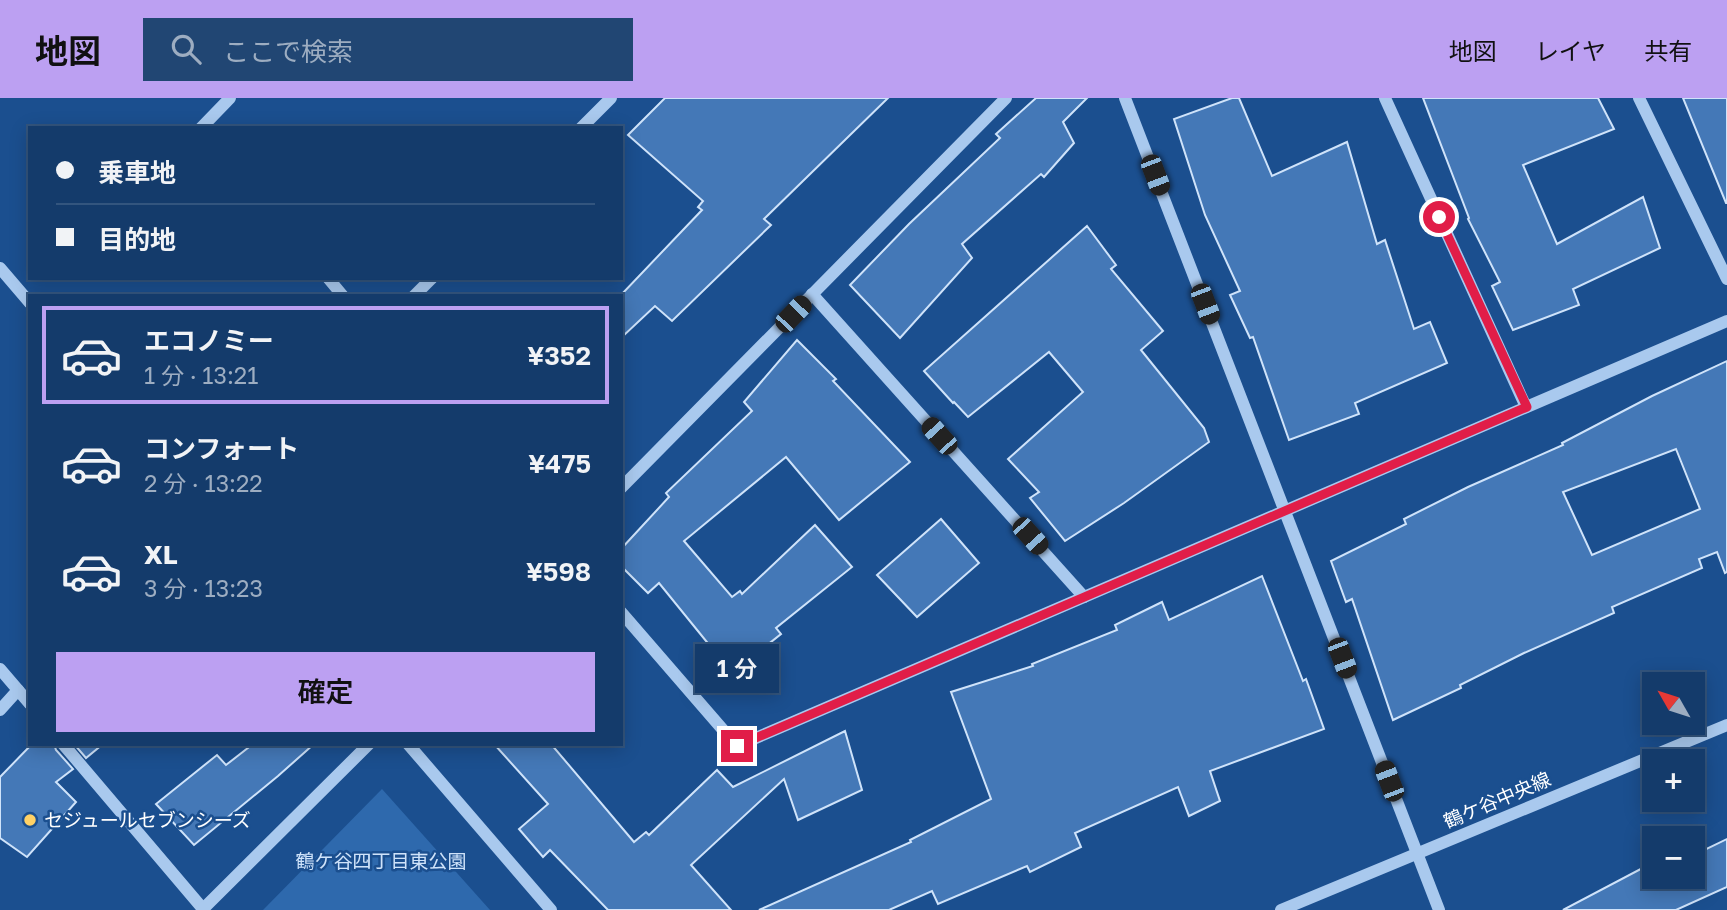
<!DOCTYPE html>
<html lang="ja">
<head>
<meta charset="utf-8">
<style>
  :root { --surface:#143b6b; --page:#214673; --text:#f1f3f6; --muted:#9dadc1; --line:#33557e; --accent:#bca0f2 }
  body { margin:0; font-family:"Golos Text","Noto Sans JP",sans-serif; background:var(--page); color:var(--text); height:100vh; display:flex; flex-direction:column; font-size:26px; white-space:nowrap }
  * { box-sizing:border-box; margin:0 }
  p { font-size:23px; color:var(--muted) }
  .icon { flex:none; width:38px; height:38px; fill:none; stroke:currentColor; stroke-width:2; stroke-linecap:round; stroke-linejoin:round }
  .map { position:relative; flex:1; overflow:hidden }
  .sheet { position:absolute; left:28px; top:196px; width:595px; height:452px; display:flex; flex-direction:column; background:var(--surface); border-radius:0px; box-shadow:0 4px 18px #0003,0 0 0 2px var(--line) }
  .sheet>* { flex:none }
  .top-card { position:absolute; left:28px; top:28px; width:595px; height:154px; border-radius:0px; box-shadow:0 4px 18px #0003,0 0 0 2px var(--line); display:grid; align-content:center; height:154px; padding:0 28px; background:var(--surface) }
  .needle { width:46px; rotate:309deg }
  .fabs { position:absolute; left:1642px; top:574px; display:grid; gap:14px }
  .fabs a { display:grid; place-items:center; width:63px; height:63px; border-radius:0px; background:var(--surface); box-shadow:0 4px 18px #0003,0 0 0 2px var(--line); font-size:35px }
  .end { position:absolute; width:32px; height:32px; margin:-16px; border:9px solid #e11d48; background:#fff; box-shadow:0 0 0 4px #fff }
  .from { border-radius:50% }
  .bubble { position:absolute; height:49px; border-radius:0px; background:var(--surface); box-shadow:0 4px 18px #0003,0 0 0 2px var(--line); font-size:23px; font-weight:600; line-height:49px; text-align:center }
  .car { position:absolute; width:21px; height:42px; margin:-21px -10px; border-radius:9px; box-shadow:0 0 5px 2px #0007; background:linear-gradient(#222 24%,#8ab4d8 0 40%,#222 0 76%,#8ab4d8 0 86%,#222 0) }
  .top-card b { display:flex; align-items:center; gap:24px; height:66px; font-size:26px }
  .top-card b+b { border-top:2px solid var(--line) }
  .top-card i { width:18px; height:18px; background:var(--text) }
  ul { padding:12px 0 0; list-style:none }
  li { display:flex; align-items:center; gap:21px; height:98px; margin:0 14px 10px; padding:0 14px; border:4px solid transparent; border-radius:0px }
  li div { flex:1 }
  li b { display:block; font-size:26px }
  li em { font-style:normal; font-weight:600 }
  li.current { border-color:var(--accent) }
  li>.icon { width:63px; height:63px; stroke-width:1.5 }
  .primary-button { display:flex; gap:14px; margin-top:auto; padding:14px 28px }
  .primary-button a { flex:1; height:80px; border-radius:0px; background:var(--accent); color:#111; font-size:28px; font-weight:600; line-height:80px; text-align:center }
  header { display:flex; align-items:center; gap:42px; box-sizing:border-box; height:98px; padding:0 35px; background:var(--accent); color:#111 }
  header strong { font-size:33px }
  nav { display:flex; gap:38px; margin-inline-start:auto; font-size:24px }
  .search { width:490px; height:63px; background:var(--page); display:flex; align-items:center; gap:18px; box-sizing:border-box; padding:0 24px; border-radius:0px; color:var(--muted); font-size:26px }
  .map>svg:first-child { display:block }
  .green { fill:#2e69ad }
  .building { fill:#4478b7; stroke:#cfe3fa; stroke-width:2; fill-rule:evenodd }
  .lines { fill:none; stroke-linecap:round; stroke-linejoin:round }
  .minor { stroke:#a9c9ee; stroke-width:12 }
  .route { stroke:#e11d48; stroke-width:9 }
  .poi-dot { fill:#ffd166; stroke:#1b4f8f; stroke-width:2.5 }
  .labels { text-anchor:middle; stroke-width:5; stroke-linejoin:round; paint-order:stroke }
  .street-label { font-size:19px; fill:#fff; stroke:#1b4f8f }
  .poi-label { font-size:19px; fill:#fff; stroke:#1b4f8f; text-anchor:start }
  .park-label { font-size:19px; fill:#cfe3fa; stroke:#1b4f8f }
</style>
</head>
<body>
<header>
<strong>地図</strong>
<div class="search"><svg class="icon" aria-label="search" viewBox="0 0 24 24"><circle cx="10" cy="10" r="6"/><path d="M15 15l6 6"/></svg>ここで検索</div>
<nav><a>地図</a><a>レイヤ</a><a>共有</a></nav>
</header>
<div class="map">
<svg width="1727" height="812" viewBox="0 0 1727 812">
  <rect width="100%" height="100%" fill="#1b4f8f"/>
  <!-- green -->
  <path class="green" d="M382,691L490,812H263Z"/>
  <!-- building -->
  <g class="building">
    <path d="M665,0H888L764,121L771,127L672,223L655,208L621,240V198H620L702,112L698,109L703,103L628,37Z"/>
    <path d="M1036,0H1087L1063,24L1074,45L1044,79L1041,76L962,146L972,160L900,240L850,187L909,126L1000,40L996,36Z"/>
    <path d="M1232,0H1239L1272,78L1347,44L1377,146L1385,142L1414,231L1430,224L1447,265L1355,305L1359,316L1289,342L1253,239L1250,240L1230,197L1240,193L1205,117L1174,21Z"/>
    <path d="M1423,0H1598L1614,31L1523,67L1557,146L1643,99L1660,150L1573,191L1579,207L1513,232L1492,188L1500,184L1468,121L1469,120Z"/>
    <path d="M1683,0H1727V105H1726Z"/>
    <path d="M1087,128L1116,167L1111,171L1163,233L1141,252L1204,330L1209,344L1124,405L1065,443L1030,400L1039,394L1008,361L1083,294L1049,254L968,319L954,304L953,305L924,273Z"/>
    <path d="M797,242L836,281L833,283L910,364L839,422L786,359L684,443L732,499L740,493L742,496L815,427L852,469L776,530L781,536L732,575L659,485L648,495L621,468V451L669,399L666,395L752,313L744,304Z"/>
    <path d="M1727,263V474L1725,475L1717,454L1699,461L1702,470L1612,509L1614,515L1524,555L1460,587L1461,590L1393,622L1352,501L1346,504L1331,463L1406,426L1404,421L1468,389L1563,347L1562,345L1652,298ZM1676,351L1700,411L1592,457L1563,394Z"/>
    <path d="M941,421L979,465L917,519L877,477Z"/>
    <path d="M1262,478L1303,583L1306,581L1324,631L1210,673L1220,703L1189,718L1178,689L1075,735L1081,749L1030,774L1027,768L938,806L932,793L889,812H759L911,744L910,742L991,701L951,594L1033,568L1032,566L1117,532L1115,527L1162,504L1169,522Z"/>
    <path d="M845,633L862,692L798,722L784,681L691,767L731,812H608L550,752L543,759L519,731L548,706L494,646H551L634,744L646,734L649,737L717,672L733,689Z"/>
    <path d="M32,646H54L56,652L73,671L56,684L76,704L27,759L0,740V679Z"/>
    <path d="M74,646H103L86,660Z"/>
    <path d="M253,646H314L278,678L194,747L156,706L217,657L226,667Z"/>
    <path d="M1727,741V789L1676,812H1563L1654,764V779H1692V758Z"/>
  </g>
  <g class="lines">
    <!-- minor -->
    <g class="minor">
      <path d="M1125,0L1439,812"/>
      <path d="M1385,0L1526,309"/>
      <path d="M1639,0L1727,181"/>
      <path d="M201,30L230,0"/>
      <path d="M581,30L611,0"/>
      <path d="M0,170L30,205"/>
      <path d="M328,180L343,198"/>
      <path d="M812,196L1084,499"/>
      <path d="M414,198L432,180"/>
      <path d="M621,390L1006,0"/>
      <path d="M621,514L737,648L1727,223"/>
      <path d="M0,571L30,606"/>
      <path d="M0,612L18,592"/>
      <path d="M63,646L203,811"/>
      <path d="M408,646L551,812"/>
      <path d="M202,812L369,646"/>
      <path d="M1281,812L1727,627"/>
    </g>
  </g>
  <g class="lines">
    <!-- route -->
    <path class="route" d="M737,648L1527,309L1439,119"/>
  </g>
  <!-- markers -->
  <circle class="poi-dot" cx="30" cy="722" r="7"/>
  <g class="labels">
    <!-- street labels -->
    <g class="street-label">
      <text transform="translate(1497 702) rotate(-23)" y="7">鶴ケ谷中央線</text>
    </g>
    <!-- poi labels -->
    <g class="poi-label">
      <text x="44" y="729">セジュールセブンシーズ</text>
    </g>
    <!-- park labels -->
    <g class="park-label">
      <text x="381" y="770">鶴ケ谷四丁目東公園</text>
    </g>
  </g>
</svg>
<div class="fabs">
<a><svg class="needle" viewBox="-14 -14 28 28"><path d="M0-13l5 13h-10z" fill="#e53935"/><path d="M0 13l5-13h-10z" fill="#9dadc1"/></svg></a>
<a>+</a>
<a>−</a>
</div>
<i class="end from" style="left:1439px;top:119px"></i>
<i class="end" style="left:737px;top:648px"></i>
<div class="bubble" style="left:695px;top:546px;width:84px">1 分</div>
<i class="car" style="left:1155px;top:77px;rotate:159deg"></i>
<i class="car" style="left:1205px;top:206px;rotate:159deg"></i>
<i class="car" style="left:793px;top:216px;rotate:44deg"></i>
<i class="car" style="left:939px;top:338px;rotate:318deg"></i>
<i class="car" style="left:1030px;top:438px;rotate:138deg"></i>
<i class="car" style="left:1342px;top:560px;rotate:159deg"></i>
<i class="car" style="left:1389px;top:683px;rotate:339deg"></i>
<div class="top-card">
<b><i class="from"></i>乗車地</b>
<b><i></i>目的地</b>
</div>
<section class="sheet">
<ul>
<li class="current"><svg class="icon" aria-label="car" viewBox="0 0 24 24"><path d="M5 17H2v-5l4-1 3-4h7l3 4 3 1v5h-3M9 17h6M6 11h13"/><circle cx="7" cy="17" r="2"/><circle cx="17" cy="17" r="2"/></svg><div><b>エコノミー</b><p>1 分 · 13:21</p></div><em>¥352</em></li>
<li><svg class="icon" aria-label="car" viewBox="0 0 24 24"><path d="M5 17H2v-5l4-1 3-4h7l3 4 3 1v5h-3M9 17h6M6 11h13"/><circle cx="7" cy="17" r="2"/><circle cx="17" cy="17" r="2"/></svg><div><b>コンフォート</b><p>2 分 · 13:22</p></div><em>¥475</em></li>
<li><svg class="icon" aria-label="car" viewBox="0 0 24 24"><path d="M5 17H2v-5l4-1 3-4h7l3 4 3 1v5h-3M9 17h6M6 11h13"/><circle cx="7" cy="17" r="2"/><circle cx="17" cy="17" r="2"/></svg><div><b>XL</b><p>3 分 · 13:23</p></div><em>¥598</em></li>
</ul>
<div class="primary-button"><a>確定</a></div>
</section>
</div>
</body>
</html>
